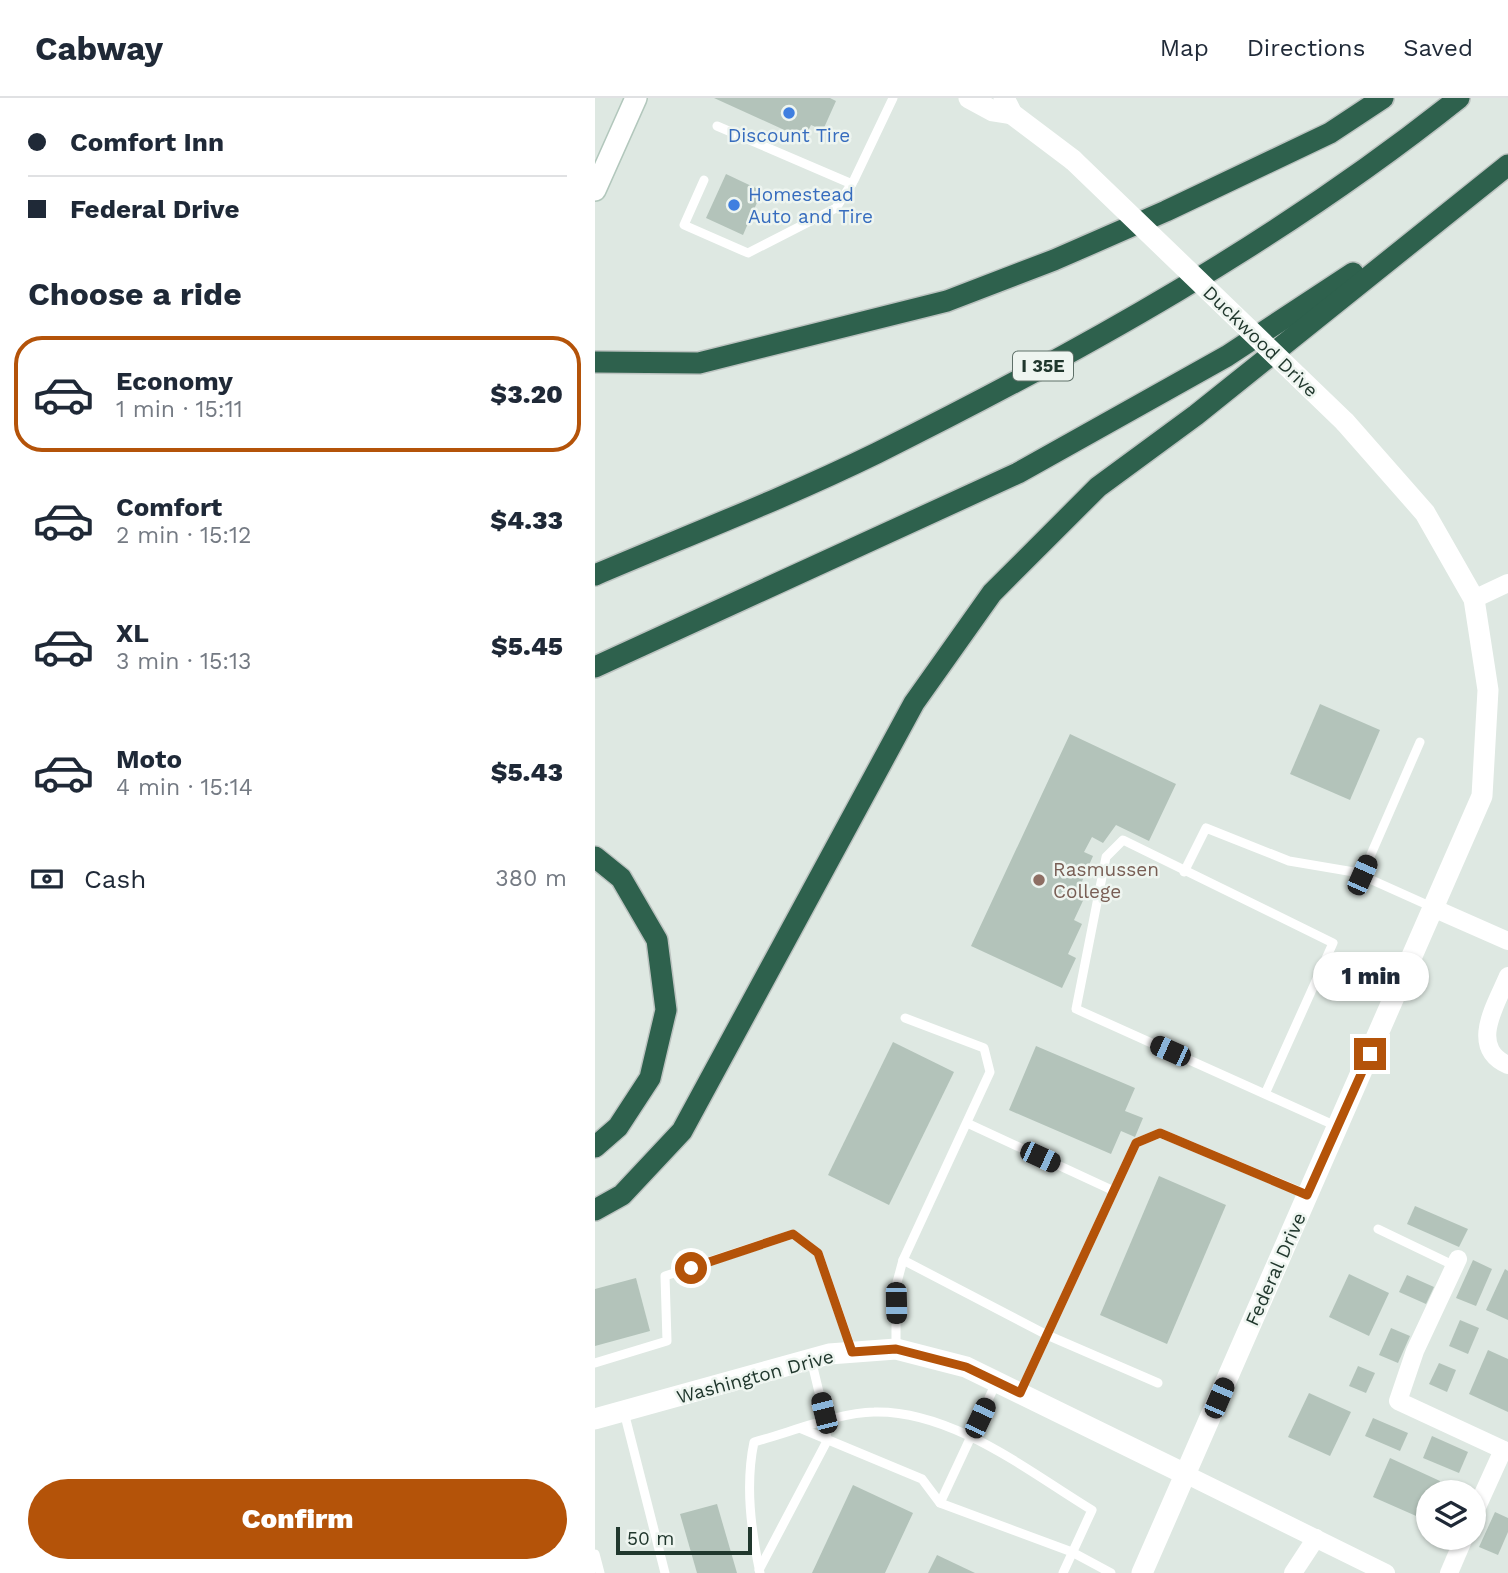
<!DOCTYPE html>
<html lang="en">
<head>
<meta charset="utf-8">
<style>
  :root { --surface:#fff; --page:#f6f6f7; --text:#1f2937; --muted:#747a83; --line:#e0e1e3; --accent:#b45309 }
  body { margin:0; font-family:"Work Sans",sans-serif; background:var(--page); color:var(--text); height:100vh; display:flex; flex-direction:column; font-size:26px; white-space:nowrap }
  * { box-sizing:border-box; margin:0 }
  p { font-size:23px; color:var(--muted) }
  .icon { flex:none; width:38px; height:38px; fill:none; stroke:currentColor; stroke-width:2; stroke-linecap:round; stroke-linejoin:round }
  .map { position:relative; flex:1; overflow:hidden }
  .drawer { display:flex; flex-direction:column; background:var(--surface); width:595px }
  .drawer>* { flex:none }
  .banner { display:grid; align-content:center; height:154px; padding:0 28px; background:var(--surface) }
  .buttons { position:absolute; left:821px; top:1382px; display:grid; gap:14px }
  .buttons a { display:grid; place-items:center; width:70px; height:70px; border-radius:50%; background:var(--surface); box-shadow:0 2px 5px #0004; font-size:35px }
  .scale { position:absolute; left:21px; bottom:18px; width:136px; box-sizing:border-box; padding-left:7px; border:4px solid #20372d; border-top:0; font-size:19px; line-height:24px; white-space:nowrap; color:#20372d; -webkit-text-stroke:5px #eef5f0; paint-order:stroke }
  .end { position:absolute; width:32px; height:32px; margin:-16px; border:9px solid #b45309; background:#fff; box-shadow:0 0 0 4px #fff }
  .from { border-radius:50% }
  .bubble { position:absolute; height:49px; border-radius:24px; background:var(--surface); box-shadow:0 2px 5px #0004; font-size:23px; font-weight:800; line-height:49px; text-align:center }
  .car { position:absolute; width:21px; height:42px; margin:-21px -10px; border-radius:9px; box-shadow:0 0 5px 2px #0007; background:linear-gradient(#222 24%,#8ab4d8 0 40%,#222 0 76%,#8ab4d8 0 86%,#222 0) }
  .banner b { display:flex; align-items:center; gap:24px; height:66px; font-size:26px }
  .banner b+b { border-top:2px solid var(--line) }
  .banner i { width:18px; height:18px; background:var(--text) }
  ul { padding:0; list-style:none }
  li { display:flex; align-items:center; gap:21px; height:116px; margin:0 14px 10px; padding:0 14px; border:4px solid transparent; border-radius:28px }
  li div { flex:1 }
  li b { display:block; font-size:26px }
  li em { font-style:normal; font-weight:800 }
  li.selected { border-color:var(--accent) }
  li>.icon { width:63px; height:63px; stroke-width:1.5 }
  h2 { padding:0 28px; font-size:32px; line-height:84px }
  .pay { display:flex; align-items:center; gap:18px; height:77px; padding:0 28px; font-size:26px }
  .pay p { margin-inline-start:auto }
  .cta { display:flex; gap:14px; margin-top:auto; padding:14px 28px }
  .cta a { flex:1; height:80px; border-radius:42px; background:var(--accent); color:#fff; font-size:28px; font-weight:800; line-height:80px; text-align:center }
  header { display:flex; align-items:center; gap:42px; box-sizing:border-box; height:98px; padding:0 35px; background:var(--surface); border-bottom:2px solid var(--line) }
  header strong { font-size:33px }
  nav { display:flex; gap:38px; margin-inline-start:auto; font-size:24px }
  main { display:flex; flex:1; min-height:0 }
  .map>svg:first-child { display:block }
  .building { fill:#b3c3ba }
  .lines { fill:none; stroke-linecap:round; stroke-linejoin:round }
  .secondary-casing { stroke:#b2c7bc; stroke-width:24 }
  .motorway-casing { stroke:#bcc3c0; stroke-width:24 }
  .service { stroke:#fff; stroke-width:9 }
  .minor { stroke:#fff; stroke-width:18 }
  .tertiary { stroke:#fff; stroke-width:21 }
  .secondary { stroke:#fff; stroke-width:21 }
  .motorway { stroke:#2e614d; stroke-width:21 }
  .tertiary-bridge { stroke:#fff; stroke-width:21 }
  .route { stroke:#b45309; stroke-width:9 }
  .shop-dot { fill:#3f7fe0; stroke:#eef5f0; stroke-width:2.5 }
  .education-dot { fill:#8d6e63; stroke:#eef5f0; stroke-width:2.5 }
  .labels { text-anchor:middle; stroke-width:5; stroke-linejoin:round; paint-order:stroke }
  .shield { fill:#eef5f0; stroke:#5e7068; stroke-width:2 }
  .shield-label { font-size:18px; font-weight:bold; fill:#20372d }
  .shop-label { font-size:19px; fill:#366cbe; stroke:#eef5f0 }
  .street-label { font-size:19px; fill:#20372d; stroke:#eef5f0 }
  .education-label { font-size:19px; fill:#785e54; stroke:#eef5f0; text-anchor:start }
</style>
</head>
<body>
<header>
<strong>Cabway</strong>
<nav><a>Map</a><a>Directions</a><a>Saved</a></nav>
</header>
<main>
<section class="drawer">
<div class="banner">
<b><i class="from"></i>Comfort Inn</b>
<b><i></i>Federal Drive</b>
</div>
<h2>Choose a ride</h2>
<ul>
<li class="selected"><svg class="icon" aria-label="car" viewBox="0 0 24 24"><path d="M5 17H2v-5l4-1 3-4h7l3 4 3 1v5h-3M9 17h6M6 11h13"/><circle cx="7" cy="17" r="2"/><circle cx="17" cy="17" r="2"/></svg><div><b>Economy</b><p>1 min · 15:11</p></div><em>$3.20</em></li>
<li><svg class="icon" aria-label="car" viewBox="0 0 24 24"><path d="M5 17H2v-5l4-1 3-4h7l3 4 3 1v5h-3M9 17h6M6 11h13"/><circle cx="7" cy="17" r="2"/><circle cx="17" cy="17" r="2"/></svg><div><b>Comfort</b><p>2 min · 15:12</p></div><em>$4.33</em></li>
<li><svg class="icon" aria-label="car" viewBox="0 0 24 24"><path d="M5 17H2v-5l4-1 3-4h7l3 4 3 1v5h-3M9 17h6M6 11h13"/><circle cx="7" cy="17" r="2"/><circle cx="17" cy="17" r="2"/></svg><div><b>XL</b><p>3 min · 15:13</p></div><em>$5.45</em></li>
<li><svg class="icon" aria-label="car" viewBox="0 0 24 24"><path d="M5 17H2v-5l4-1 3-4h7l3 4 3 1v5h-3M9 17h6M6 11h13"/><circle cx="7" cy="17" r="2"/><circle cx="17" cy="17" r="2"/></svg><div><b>Moto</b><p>4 min · 15:14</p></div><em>$5.43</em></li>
</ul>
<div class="pay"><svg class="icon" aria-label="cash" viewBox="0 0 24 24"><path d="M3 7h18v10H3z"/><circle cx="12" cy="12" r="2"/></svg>Cash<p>380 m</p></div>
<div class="cta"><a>Confirm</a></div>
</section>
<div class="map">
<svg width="913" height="1475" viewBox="0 0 913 1475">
  <rect width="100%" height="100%" fill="#dee8e2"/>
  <!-- building -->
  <g class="building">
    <path d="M119,0H235L241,3L228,32L216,27L209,41Z"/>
    <path d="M131,76L167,93L148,137L111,120Z"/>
    <path d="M725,606L785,632L755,702L695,676Z"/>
    <path d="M475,636L581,686L554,743L521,727L508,745L497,739L489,754L498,758L485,788L493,792L479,822L487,826L473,856L481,860L467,890L376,848Z"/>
    <path d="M298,944L359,974L294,1107L233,1077Z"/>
    <path d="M441,948L540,990L530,1013L548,1020L540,1039L526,1033L516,1056L414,1012Z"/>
    <path d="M564,1078L631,1107L572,1246L505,1217Z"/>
    <path d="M820,1108L873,1131L864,1149L812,1126Z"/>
    <path d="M878,1162L897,1171L881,1208L861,1200Z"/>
    <path d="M910,1171L913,1173V1222L891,1212Z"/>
    <path d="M754,1176L794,1195L774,1238L734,1219Z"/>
    <path d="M812,1177L839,1189L831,1206L804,1194Z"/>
    <path d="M41,1180L55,1233L0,1248V1191Z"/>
    <path d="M865,1222L884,1230L873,1256L854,1248Z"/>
    <path d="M796,1230L815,1238L803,1265L784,1257Z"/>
    <path d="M893,1252L913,1261V1314L874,1296Z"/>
    <path d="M844,1265L861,1272L852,1294L834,1286Z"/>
    <path d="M763,1268L780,1275L771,1295L754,1288Z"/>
    <path d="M714,1295L756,1314L735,1358L693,1339Z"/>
    <path d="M778,1320L813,1335L805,1353L770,1338Z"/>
    <path d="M837,1338L873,1354L864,1375L828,1360Z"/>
    <path d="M795,1360L845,1383L840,1395H833V1410L828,1421L778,1399Z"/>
    <path d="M258,1387L318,1415L290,1475H217Z"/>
    <path d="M122,1406L142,1475H102L85,1416Z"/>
    <path d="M900,1414L913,1420V1434L903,1457L884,1449Z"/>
    <path d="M342,1457L380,1475H333Z"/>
  </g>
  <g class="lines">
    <defs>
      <path id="secondary" d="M0,92L41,0"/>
      <g id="motorway">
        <path d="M0,264L104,265L352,203L459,162L571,113L735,35L788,0"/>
        <path d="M0,477C94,437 190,400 282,355C485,254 686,142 864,0"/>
        <path d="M0,569L423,375L632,258L758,175"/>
        <path d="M0,759L26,780L62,842L71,912L55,980L23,1029L0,1049"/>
        <path d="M0,1112L27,1097L87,1033L319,605L397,495L503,389L601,317L913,67"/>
      </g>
    </defs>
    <!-- secondary casing -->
    <use href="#secondary" class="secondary-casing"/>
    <!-- motorway casing -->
    <use href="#motorway" class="motorway-casing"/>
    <!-- service -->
    <g class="service">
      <path d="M122,28L257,86"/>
      <path d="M109,82L89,127L153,155L241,110L259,82L298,0"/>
      <path d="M589,774L611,730L694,763L759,774L837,809"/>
      <path d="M767,777L825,644"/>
      <path d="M670,996L738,845L528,742L511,759L481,911L741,1028"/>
      <path d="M372,1025L519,1093"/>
      <path d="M783,1131L860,1168"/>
      <path d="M308,1162L452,1237L563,1285"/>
      <path d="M301,1249V1188L308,1162L395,974L389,950L310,920"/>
      <path d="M0,1265L72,1243L70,1178L198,1136L223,1155L257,1253"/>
      <path d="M425,1295L541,1045L565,1035L711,1096"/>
      <path d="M29,1314L70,1475"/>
      <path d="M207,1331L327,1381L345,1405L477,1454L516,1475"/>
      <path d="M345,1405L401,1285"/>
      <path d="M0,1456L5,1475"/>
      <path d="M164,1472L232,1343L229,1315L216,1261"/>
      <path d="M165,1475C156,1432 150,1387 159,1344C193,1335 246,1314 279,1314C357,1312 433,1373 497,1412L468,1475"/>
    </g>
    <!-- minor -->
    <g class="minor">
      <path d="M879,501L913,485"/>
      <path d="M838,810L913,843"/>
      <path d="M913,878C901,907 873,949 913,967"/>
      <path d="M863,1161L820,1253L803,1303L913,1354"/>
      <path d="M590,1376L791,1475"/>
      <path d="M878,1418L908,1352"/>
      <path d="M698,1475L721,1440"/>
      <path d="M854,1475L869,1440"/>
    </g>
    <!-- tertiary -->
    <g class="tertiary">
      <path d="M374,0L398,13L417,16"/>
      <path d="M409,0L417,16L478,62"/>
      <path d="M0,1321L234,1256L301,1251L371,1269L590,1376"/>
      <path d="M547,1475L887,698L893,592L879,501L830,415L750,324"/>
    </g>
    <!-- secondary -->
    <use href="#secondary" class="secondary"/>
    <!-- motorway -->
    <use href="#motorway" class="motorway"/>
    <!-- tertiary-bridge -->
    <path class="tertiary-bridge" d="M478,62L750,324"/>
  </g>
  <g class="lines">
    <!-- route -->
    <path class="route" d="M96,1170L198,1136L223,1155L257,1254L301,1251L371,1269L425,1295L541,1045L565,1035L712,1097L775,956"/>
  </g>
  <!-- markers -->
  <g class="shop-dot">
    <circle cx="194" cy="15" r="7"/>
    <circle cx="139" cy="107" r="7"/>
  </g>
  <circle class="education-dot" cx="444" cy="782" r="7"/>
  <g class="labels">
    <!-- shield labels -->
    <rect class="shield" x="418" y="253.5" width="60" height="29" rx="5"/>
    <g class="shield-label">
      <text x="448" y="274">I 35E</text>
    </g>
    <!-- shop labels -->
    <g class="shop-label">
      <text x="194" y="44">Discount Tire</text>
      <text x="153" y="103" text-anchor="start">Homestead<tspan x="153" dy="22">Auto and Tire</tspan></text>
    </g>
    <!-- street labels -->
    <g class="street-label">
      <text transform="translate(666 243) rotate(44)" y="7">Duckwood Drive</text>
      <text transform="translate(680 1171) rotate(-66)" y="7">Federal Drive</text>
      <text transform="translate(160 1278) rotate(-15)" y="7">Washington Drive</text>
    </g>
    <!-- education labels -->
    <g class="education-label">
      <text x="458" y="778">Rasmussen<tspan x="458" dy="22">College</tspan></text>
    </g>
  </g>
</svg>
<div class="buttons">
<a><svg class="icon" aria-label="layers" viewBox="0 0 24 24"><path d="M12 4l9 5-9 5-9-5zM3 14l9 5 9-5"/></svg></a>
</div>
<div class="scale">50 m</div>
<i class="end from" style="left:96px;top:1170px"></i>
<i class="end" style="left:775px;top:956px"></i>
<div class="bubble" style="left:718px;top:854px;width:116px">1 min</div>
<i class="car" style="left:767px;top:777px;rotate:24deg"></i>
<i class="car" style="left:575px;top:953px;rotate:294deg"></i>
<i class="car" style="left:445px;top:1059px;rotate:115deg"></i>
<i class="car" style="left:301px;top:1205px;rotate:179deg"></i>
<i class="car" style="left:624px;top:1300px;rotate:23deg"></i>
<i class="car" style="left:229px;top:1315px;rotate:346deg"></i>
<i class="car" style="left:385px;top:1320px;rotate:25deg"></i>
</div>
</main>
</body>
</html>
